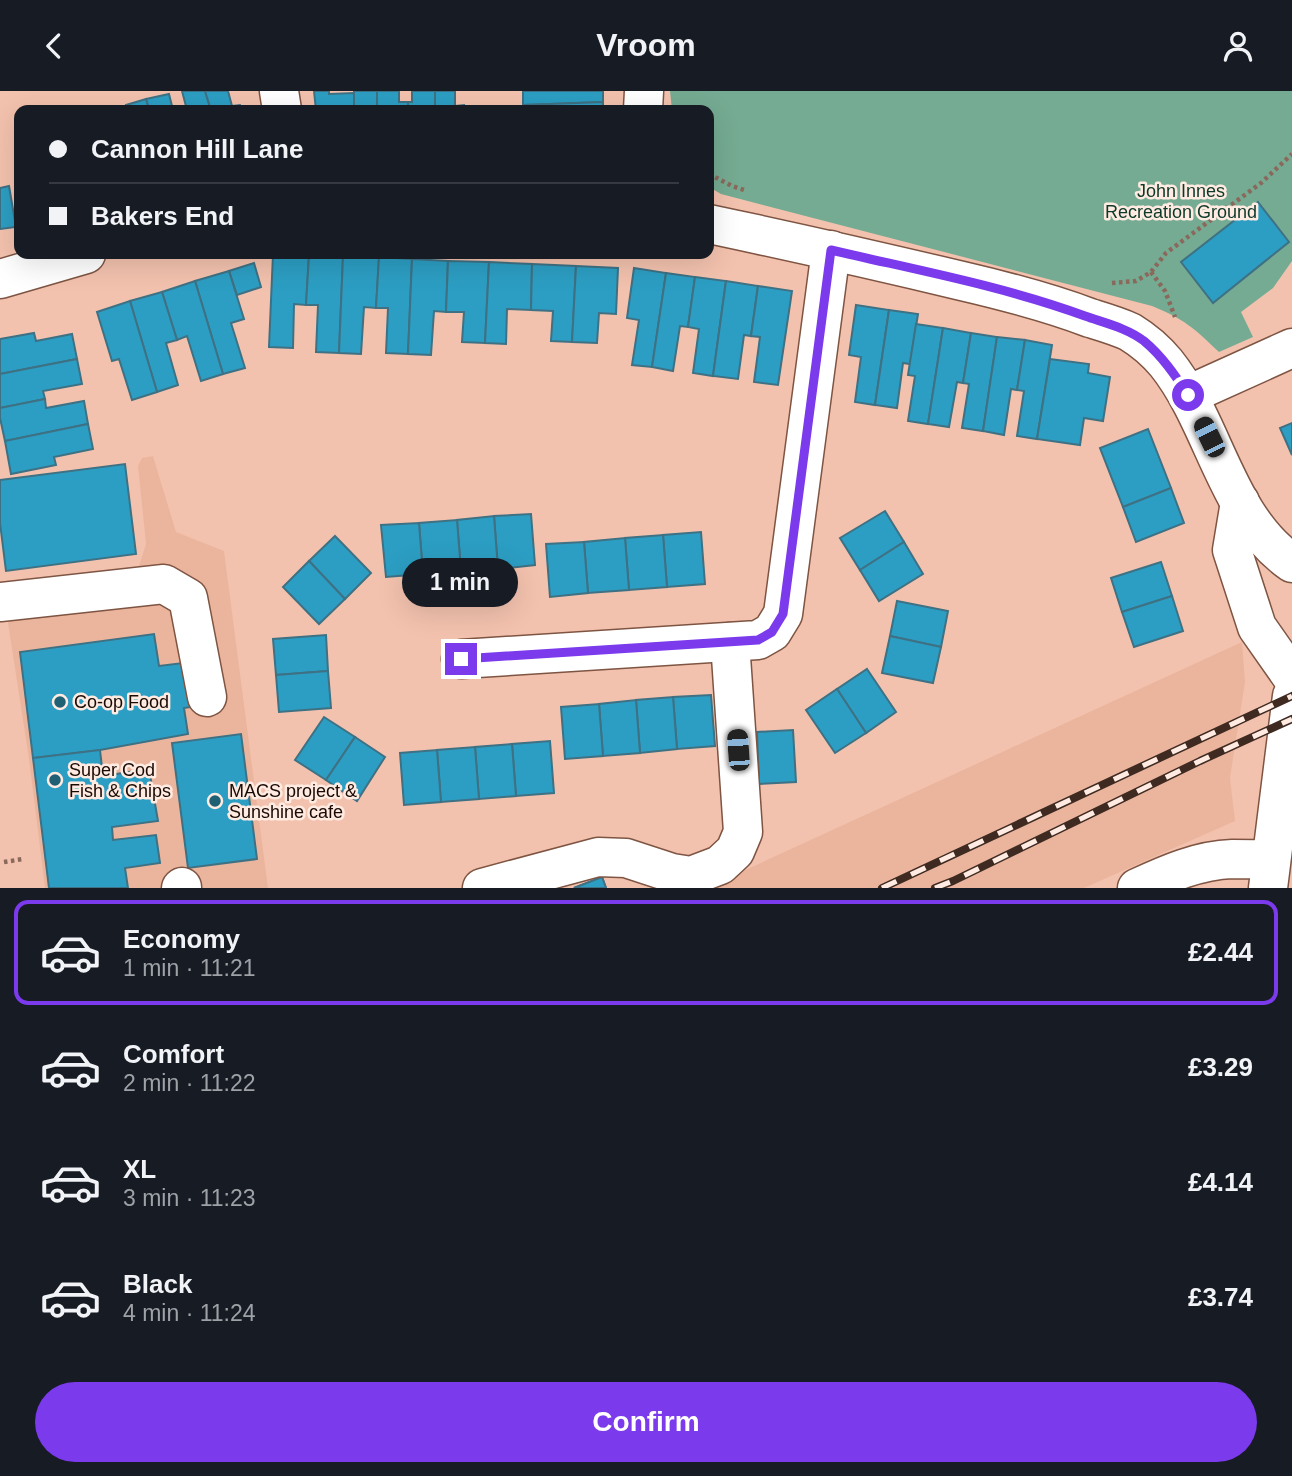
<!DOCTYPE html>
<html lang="en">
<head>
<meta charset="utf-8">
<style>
  :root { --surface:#171b24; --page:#242831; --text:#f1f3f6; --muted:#9ea1a6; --line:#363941; --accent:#7c3aed }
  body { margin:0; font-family:Arial,sans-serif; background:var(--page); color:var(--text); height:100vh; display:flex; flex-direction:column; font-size:26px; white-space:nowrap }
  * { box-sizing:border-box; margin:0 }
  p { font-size:23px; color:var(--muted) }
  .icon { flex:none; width:38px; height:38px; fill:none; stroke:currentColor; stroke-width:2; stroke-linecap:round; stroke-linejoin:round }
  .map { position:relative; height:797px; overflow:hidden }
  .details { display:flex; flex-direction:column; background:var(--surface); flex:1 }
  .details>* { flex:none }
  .guide { position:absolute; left:14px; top:14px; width:700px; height:154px; border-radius:14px; box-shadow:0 7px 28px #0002; display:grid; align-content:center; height:154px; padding:0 35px; background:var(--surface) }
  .end { position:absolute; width:32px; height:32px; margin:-16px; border:9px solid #7c3aed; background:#fff; box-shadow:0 0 0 4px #fff }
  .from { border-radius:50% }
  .bubble { position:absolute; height:49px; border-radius:24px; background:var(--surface); box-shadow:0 7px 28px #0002; font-size:23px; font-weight:800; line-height:49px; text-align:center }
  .car { position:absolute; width:21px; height:42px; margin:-21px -10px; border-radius:9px; box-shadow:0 0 5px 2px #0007; background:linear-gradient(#222 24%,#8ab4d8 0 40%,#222 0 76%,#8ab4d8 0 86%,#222 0) }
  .guide b { display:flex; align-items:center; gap:24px; height:66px; font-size:26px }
  .guide b+b { border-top:2px solid var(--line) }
  .guide i { width:18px; height:18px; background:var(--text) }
  ul { padding:12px 0 0; list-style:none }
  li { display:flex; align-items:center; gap:21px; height:105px; margin:0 14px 10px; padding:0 21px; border:4px solid transparent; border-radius:14px }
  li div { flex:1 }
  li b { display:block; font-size:26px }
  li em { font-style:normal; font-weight:800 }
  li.selected { border-color:var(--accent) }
  li>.icon { width:63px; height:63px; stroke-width:1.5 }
  .cta { display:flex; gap:14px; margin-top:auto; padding:14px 35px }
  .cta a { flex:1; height:80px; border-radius:42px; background:var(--accent); color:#fff; font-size:28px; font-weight:800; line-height:80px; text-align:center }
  header { display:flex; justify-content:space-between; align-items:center; height:91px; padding:0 35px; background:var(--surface); font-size:32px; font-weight:800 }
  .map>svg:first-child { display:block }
  .built { fill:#ebb59d }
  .green { fill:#75ab92 }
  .building { fill:#2c9ec3; stroke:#3e7184; stroke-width:2 }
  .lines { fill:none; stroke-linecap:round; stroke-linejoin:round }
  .minor-casing { stroke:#7e5442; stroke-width:41 }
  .path { stroke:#8a695c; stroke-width:4.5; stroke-dasharray:3.5 3.5; stroke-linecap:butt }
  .minor { stroke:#fff; stroke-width:38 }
  .rail-casing { stroke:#3f2a22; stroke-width:8 }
  .rail { stroke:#ffebe2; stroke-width:5; stroke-dasharray:16; stroke-linecap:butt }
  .route { stroke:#7c3aed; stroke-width:9 }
  .poi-dot { fill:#206075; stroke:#ffebe2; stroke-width:2.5 }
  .labels { text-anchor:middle; stroke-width:5; stroke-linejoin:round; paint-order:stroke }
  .park-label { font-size:18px; fill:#0c3928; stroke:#ffebe2 }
  .poi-label { font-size:18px; fill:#190a04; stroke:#ffebe2; text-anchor:start }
</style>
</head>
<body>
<header><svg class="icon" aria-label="back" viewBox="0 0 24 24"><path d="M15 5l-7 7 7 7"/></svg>Vroom<svg class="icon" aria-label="person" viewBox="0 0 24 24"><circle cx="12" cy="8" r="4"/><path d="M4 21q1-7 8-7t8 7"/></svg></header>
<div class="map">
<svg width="1292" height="797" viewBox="0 0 1292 797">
  <rect width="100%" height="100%" fill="#f3c2ae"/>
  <!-- built -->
  <g class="built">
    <path d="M153,365L176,441L224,460L268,797H45L29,668L2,493L138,478L146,453L138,375L142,367Z"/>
    <path d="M1242,551L1245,591L1230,687L1235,730L1084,797H706Z"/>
  </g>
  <!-- green -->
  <path class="green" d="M670,0H1292V170L1273,197L1241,221L1253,246L1219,261C1194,237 1184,228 1152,215L721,103L709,96V19H672Z"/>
  <!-- building -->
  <g class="building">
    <path d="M182,0H205L211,19H187Z"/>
    <path d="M205,0H228L232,15L240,14L242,19H211Z"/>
    <path d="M314,0H329V3L354,2V19H316Z"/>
    <rect x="354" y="0" width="23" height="19"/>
    <path d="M377,0H399V11H408V19H377Z"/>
    <path d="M412,0H435V19H408V11H412Z"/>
    <path d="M435,0H455V15L464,14V19H435Z"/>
    <path d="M523,0H603V11L523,14Z"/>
    <path d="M169,3L173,19H149L146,8Z"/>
    <path d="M146,8L149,19H127L126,14Z"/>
    <path d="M603,11V19H523V14Z"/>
    <path d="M9,95L16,136L0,138V97Z"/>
    <path d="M1258,111L1289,151L1213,212L1181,171Z"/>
    <path d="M273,163L309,164L306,214L294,213L293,257L269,256Z"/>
    <path d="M309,164L343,165L339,262L316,261L318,214H306Z"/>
    <path d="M343,165L379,166L376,217L364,216L361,263L339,262Z"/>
    <path d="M379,166L412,168L408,263L386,262L388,217H376Z"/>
    <path d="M412,168L448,170L446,221L434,220L431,264L408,263Z"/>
    <path d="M448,170L489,171L485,252L462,251L464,221H446Z"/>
    <path d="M489,171L532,173L531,219L507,218L506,253L485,252Z"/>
    <path d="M254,172L261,196L237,204L229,180Z"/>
    <path d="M532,173L576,175L572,251L551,250L553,220L531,219Z"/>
    <path d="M576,175L618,177L616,223L599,222L597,252L572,251Z"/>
    <path d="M634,177L666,182L652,276L632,274L639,229L627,227Z"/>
    <path d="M229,180L244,228L231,232L245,277L223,283L195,190Z"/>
    <path d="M666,182L695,186L688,236L680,235L673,280L652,276Z"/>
    <path d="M695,186L726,190L713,285L693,282L699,238L688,236Z"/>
    <path d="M195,190L223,283L201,290L187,245L177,249L162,201Z"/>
    <path d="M726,190L758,195L751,245L744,244L738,288L713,285Z"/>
    <path d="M758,195L792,200L778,294L754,291L760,246L751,245Z"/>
    <path d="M162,201L177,249L166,252L178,294L157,301L130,210Z"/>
    <path d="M130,210L157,301L132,309L119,268L112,270L97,221Z"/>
    <path d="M856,214L889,219L875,314L855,311L861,266L849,264Z"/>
    <path d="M889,219L918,223L910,273L903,272L897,317L875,314Z"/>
    <path d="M916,233L943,237L928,333L908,330L915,285L908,284Z"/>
    <path d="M943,237L971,242L963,292L957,291L949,336L928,333Z"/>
    <path d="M34,242L36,250L72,243L77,268L0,283V248Z"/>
    <path d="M971,242L997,246L983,340L962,337L969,293L963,292Z"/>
    <path d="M997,246L1025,249L1017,299L1011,298L1004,344L983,340Z"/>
    <path d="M1025,249L1052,254L1037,348L1017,345L1024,300L1017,299Z"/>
    <path d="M77,268L82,293L43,300L45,308L0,317V283Z"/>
    <path d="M1050,268L1089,273L1088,282L1110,286L1103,330L1084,327L1080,354L1037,348Z"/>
    <path d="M45,308L46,317L84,310L88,333L5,350L0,327V317Z"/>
    <path d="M1292,332V364L1280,337Z"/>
    <path d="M88,333L93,358L54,366L56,374L11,383L5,350Z"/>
    <path d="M1148,338L1171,397L1123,416L1100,357Z"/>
    <path d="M125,373L136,463L6,480L0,432V389Z"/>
    <path d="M1171,397L1184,432L1136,451L1123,416Z"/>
    <path d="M885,420L904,451L860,479L840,447Z"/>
    <path d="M531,423L535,474L498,478L494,425Z"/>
    <path d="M494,425L498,478L461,480L457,429Z"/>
    <path d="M457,429L461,480L423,483L419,432Z"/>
    <path d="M419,432L423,483L386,486L381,434Z"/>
    <path d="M701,441L705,493L667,496L663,444Z"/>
    <path d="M663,444L667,496L629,499L625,447Z"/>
    <path d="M335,445L371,482L345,508L309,470Z"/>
    <path d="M625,447L629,499L588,502L584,451Z"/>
    <path d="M584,451L588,502L550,506L546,453Z"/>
    <path d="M904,451L923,483L879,510L860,479Z"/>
    <path d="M309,470L345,508L319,533L283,496Z"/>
    <path d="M1161,471L1172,505L1122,521L1111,487Z"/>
    <path d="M1172,505L1183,540L1134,556L1122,521Z"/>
    <path d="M897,510L948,520L941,556L890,545Z"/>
    <path d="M154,543L159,575L191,571L197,615L184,617L188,643L100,659L33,667L20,561Z"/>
    <path d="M326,544L328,580L276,584L273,548Z"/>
    <path d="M890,545L941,556L933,592L882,582Z"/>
    <path d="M867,578L896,621L866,642L837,598Z"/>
    <path d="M328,580L331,617L279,621L276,584Z"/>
    <path d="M837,598L866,642L835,662L806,619Z"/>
    <path d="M711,604L715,655L677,658L673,606Z"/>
    <path d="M673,606L677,658L640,662L636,609Z"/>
    <path d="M636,609L640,662L603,665L599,613Z"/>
    <path d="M599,613L603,665L565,668L561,616Z"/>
    <path d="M324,626L355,646L326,689L295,669Z"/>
    <path d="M793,639L796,691L759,693L757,641Z"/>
    <path d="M241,643L257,768L188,777L172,652Z"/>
    <path d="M355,646L385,666L357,710L326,689Z"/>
    <path d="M550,650L554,702L516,705L512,653Z"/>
    <path d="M512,653L516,705L479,708L475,656Z"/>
    <path d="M475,656L479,708L441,711L437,659Z"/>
    <path d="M100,659L103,685L149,678L158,730L112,736L113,749L156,744L160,772L125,777L128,797H49L33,667Z"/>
    <path d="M437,659L441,711L404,714L400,662Z"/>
    <path d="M602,786L606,797H574Z"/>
    <path d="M602,786L606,797H574Z"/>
  </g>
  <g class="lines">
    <defs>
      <g id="minor">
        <path d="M279,0L282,19"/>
        <path d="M643,19L644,0"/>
        <path d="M709,133C794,151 878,170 962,190C1005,200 1048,211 1090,227C1103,231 1117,235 1130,241C1143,249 1156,260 1166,272C1215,333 1225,425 1292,472"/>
        <path d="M0,188L86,163"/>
        <path d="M1188,304L1292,257"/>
        <path d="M1240,411L1232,459L1257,536L1292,586"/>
        <path d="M0,511L164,493L188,507L207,606"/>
        <path d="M461,568L758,549L772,541L783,523L831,159"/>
        <path d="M181,797L182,796"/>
        <path d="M482,797L598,766L626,767L672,782L691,785L720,774L735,760L743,741L730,551"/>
        <path d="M1137,797C1167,783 1199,769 1232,768C1245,768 1258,768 1271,769"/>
        <path d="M1268,797L1292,605"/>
      </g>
    </defs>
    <!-- minor casing -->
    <use href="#minor" class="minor-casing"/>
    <!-- path -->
    <g class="path">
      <path d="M709,83L732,95L744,99"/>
      <path d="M1151,181L1165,200L1175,226"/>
      <path d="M1112,192L1136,190L1151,181L1166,162L1261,92L1292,63"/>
      <path d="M4,771L23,768"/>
    </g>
    <!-- minor -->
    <use href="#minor" class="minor"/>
    <defs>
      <g id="rail">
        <path d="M882,797L1292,605"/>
        <path d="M935,797L953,790L1200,670L1292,628"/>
      </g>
    </defs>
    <!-- rail casing -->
    <use href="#rail" class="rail-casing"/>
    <!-- rail -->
    <use href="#rail" class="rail"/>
  </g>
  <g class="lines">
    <!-- route -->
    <path class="route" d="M461,568L758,549L772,541L783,523L831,159C916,179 1003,195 1085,225C1105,232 1127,237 1144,250C1162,265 1175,284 1188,304"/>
  </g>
  <!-- markers -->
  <g class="poi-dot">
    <circle cx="60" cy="611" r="7"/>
    <circle cx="55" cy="689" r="7"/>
    <circle cx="215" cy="710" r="7"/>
  </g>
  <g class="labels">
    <!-- park labels -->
    <g class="park-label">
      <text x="1181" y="106">John Innes<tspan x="1181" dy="21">Recreation Ground</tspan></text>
    </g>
    <!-- poi labels -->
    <g class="poi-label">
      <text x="74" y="617">Co-op Food</text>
      <text x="69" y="685">Super Cod<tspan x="69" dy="21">Fish &amp; Chips</tspan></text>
      <text x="229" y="706">MACS project &amp;<tspan x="229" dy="21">Sunshine cafe</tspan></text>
    </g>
  </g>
</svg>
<i class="end from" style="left:1188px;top:304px"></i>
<i class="end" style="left:461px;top:568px"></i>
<div class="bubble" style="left:402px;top:467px;width:116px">1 min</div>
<i class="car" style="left:1209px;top:346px;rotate:334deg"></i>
<i class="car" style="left:738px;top:659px;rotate:356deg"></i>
<div class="guide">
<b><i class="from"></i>Cannon Hill Lane</b>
<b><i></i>Bakers End</b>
</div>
</div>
<section class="details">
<ul>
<li class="selected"><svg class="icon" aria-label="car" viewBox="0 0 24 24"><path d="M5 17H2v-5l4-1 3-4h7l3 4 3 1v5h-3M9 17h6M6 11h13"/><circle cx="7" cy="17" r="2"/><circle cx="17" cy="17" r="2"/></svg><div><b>Economy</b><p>1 min · 11:21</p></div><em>£2.44</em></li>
<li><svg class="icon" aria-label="car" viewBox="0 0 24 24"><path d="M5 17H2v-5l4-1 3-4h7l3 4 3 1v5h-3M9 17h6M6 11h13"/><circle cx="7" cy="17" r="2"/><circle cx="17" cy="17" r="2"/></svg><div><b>Comfort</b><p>2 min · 11:22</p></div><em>£3.29</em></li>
<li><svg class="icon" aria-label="car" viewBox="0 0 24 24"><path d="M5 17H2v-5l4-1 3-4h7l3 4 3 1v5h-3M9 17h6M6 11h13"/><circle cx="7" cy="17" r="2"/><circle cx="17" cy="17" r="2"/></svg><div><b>XL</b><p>3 min · 11:23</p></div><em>£4.14</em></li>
<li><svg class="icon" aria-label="car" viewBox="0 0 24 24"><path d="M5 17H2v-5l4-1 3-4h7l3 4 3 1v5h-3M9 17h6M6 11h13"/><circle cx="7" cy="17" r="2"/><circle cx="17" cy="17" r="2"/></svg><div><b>Black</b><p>4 min · 11:24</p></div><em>£3.74</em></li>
</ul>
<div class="cta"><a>Confirm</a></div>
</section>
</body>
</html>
